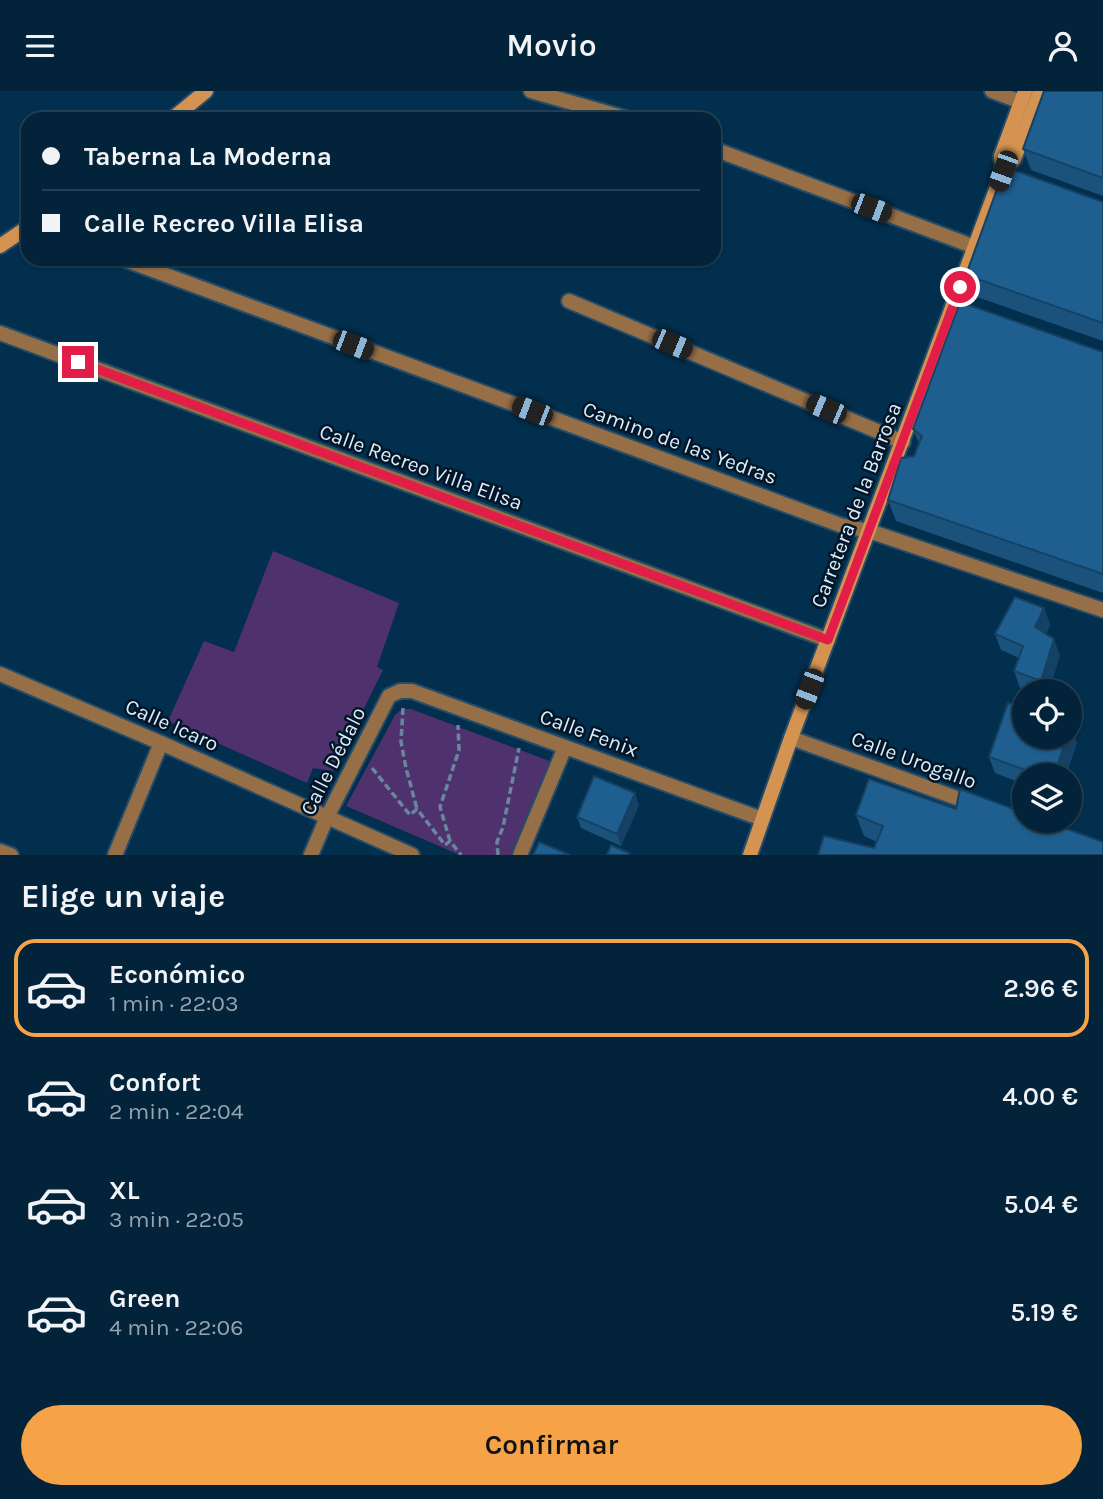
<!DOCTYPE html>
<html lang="es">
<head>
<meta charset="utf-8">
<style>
  :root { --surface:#02233a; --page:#0c2b42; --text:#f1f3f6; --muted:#96a4af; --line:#234054; --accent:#f6a247 }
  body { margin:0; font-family:Karla,sans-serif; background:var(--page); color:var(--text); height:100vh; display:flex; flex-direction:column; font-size:26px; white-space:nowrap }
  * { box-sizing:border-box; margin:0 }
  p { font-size:23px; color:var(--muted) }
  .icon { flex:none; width:38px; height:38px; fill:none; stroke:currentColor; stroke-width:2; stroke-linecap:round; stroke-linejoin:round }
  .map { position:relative; height:764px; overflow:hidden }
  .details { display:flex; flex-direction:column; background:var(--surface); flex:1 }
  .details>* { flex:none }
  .hud { position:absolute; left:21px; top:21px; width:700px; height:154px; border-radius:21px; box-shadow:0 2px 5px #0004,0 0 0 2px var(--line); display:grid; align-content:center; height:154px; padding:0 21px; background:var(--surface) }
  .fabs { position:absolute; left:1012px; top:588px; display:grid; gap:14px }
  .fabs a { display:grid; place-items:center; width:70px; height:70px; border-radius:50%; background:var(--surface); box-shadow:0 2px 5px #0004,0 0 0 2px var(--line); font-size:35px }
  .end { position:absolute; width:32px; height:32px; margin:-16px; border:9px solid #e11d48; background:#fff; box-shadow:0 0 0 4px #fff }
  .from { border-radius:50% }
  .car { position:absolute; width:21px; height:42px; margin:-21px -10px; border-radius:9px; box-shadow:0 0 5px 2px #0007; background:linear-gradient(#222 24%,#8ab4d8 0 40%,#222 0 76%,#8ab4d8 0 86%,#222 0) }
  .hud b { display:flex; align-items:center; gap:24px; height:66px; font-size:26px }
  .hud b+b { border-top:2px solid var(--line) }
  .hud i { width:18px; height:18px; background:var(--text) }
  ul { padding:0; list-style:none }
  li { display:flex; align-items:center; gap:21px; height:98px; margin:0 14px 10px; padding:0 7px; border:4px solid transparent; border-radius:21px }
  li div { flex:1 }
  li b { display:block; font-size:26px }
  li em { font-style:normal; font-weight:600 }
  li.on { border-color:var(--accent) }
  li>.icon { width:63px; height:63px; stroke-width:1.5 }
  h2 { padding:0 21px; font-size:32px; line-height:84px }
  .button { display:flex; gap:14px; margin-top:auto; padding:14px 21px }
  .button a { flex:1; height:80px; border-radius:42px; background:var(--accent); color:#111; font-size:28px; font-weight:600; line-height:80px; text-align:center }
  header { display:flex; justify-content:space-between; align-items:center; height:91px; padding:0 21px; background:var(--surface); font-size:32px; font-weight:600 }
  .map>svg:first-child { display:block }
  .green { fill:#4f316d }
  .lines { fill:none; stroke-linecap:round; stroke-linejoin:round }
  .street-casing { stroke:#254d6a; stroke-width:18 }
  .secondary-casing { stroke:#254d6a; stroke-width:18 }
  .path { stroke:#67879e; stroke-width:3.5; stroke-dasharray:7 3.5; stroke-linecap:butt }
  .street { stroke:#976f46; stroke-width:14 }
  .secondary { stroke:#d49350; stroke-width:14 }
  .wall { fill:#1a527b }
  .shaded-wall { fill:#154264 }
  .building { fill:#1e5f8f; stroke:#154264; stroke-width:2 }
  .route { stroke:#e11d48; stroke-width:9 }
  .labels { text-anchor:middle; stroke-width:5; stroke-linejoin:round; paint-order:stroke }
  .street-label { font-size:21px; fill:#dbecfb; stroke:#021628 }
</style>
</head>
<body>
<header><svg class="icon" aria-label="menu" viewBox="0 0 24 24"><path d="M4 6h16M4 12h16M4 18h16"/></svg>Movio<svg class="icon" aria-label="person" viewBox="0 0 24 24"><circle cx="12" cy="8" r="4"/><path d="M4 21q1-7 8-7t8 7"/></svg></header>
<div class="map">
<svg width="1103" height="764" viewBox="0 0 1103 764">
  <rect width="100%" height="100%" fill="#022f4e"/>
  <!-- green -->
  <g class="green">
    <path d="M273,460L399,512L377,576L383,579L333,680L313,677L307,692L168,630L204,550L234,561Z"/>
    <path d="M402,618H411L563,675L527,764H460L346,715L395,624Z"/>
  </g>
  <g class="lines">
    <defs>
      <g id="street">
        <path d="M531,0L629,28"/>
        <path d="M992,0L1021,11"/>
        <path d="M714,58L975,156"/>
        <path d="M123,168L840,434L869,440L1103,519"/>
        <path d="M569,210L903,351"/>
        <path d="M0,242L828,549"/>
        <path d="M0,583L161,652L412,764"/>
        <path d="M791,647L976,714"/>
        <path d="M0,760L11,764"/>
        <path d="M115,764L161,652"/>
        <path d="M311,764L327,726L389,605L400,600H412L762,728"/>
        <path d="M520,764L565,656"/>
      </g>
      <g id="secondary">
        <path d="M172,28L206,0"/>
        <path d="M1003,80L1001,65L1025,0"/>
        <path d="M0,155L28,136"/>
        <path d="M750,764L791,647L1003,80L1014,68L1040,0"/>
      </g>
    </defs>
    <!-- street casing -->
    <use href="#street" class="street-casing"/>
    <!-- secondary casing -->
    <use href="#secondary" class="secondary-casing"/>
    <!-- path -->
    <g class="path">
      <path d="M403,617L401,651L406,677L417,718"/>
      <path d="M372,677L410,724L417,718L445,754L450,750L461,764"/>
      <path d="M450,750L440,716L459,659L458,634"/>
      <path d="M498,764L497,751L503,736L519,657"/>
    </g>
    <!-- street -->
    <use href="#street" class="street"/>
    <!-- secondary -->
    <use href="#secondary" class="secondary"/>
  </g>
  <!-- wall -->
  <g class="wall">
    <path d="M1103,0V105L1031,79L1023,58Z"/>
    <path d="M1103,111V250L974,205L966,184Z"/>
    <path d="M1103,261V502L896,430L888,409L914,365L919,353L913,338Z"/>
    <path d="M1044,517L1050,534L1046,543L1060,564L1049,600H1029L1020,597L1014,580L1019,567L1001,559L995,543Z"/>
    <path d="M1077,651L1066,684H1024V693L995,682L989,666Z"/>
    <path d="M639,714L621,755L581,737L577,726Z"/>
    <path d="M956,718L1024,722L874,757L877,751L864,745L856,724Z"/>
  </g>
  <!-- shaded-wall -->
  <g class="shaded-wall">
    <path d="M1044,517L1050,534L1041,552L1035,536Z"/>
    <path d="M1054,548L1060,564L1049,600H1044L1041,590Z"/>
    <path d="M1071,634L1077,651L1066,684H1054L1067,646H1069V640Z"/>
    <path d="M635,702L639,714L621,755L617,743Z"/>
  </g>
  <!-- building -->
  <g class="building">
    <path d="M1044,0H1103V87L1023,58Z"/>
    <path d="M1005,76L1103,111V232L966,184Z"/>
    <path d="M960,211L1103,261V483L888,409L901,367L914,365L922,345L913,338Z"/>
    <path d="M1015,506L1044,517L1035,536L1054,548L1041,590L1014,580L1023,555L995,543Z"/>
    <path d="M1008,612L1024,617V646H1067L1054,684H1040L989,666Z"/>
    <path d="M594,685L635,702L617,743L577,726Z"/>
    <path d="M869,688L956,718L960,698L1024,722V730H1045L1103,751V764H818L824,745L874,757L883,735L856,724Z"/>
    <path d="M539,751L570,764H533Z"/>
    <path d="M611,754L629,762L628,764H607Z"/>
  </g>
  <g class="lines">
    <!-- route -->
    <path class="route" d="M78,271L828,549L960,196"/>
  </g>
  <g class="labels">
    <!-- street labels -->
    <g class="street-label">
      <text transform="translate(680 352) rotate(20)" y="7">Camino de las Yedras</text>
      <text transform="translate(421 376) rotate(20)" y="7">Calle Recreo Villa Elisa</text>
      <text transform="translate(856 414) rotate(-69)" y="7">Carretera de la Barrosa</text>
      <text transform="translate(172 634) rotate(24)" y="7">Calle Icaro</text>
      <text transform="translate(589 642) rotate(20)" y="7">Calle Fenix</text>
      <text transform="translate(914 669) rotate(20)" y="7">Calle Urogallo</text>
      <text transform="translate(333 670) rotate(-63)" y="7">Calle Dédalo</text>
    </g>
  </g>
</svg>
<div class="fabs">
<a><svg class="icon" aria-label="locate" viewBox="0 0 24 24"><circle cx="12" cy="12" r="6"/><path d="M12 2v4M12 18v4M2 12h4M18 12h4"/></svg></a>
<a><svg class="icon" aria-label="layers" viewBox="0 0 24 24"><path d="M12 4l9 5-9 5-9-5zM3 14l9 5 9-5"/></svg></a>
</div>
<i class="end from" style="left:960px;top:196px"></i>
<i class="end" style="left:78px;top:271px"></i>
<i class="car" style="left:1003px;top:80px;rotate:200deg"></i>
<i class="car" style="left:871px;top:117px;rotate:111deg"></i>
<i class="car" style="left:672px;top:253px;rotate:113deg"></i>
<i class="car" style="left:353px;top:254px;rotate:111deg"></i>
<i class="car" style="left:826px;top:318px;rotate:293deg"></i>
<i class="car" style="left:532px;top:320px;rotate:291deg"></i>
<i class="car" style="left:809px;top:598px;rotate:201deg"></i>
<div class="hud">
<b><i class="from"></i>Taberna La Moderna</b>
<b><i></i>Calle Recreo Villa Elisa</b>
</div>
</div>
<section class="details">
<h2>Elige un viaje</h2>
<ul>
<li class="on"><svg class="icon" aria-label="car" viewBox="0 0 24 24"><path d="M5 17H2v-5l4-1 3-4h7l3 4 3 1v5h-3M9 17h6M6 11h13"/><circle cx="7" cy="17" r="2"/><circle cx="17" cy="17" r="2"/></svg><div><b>Económico</b><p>1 min · 22:03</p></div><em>2.96 €</em></li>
<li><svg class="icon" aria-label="car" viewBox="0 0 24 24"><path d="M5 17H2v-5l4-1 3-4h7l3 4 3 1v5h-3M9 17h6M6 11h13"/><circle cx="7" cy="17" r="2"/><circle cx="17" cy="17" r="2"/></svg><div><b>Confort</b><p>2 min · 22:04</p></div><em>4.00 €</em></li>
<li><svg class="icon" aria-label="car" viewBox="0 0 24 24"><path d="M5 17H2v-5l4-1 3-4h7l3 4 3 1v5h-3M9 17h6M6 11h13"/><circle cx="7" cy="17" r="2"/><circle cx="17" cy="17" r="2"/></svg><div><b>XL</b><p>3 min · 22:05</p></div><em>5.04 €</em></li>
<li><svg class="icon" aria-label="car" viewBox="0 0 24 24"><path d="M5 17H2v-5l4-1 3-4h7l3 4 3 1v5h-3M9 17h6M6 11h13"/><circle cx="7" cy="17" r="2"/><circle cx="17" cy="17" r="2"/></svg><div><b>Green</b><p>4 min · 22:06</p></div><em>5.19 €</em></li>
</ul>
<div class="button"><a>Confirmar</a></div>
</section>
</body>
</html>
